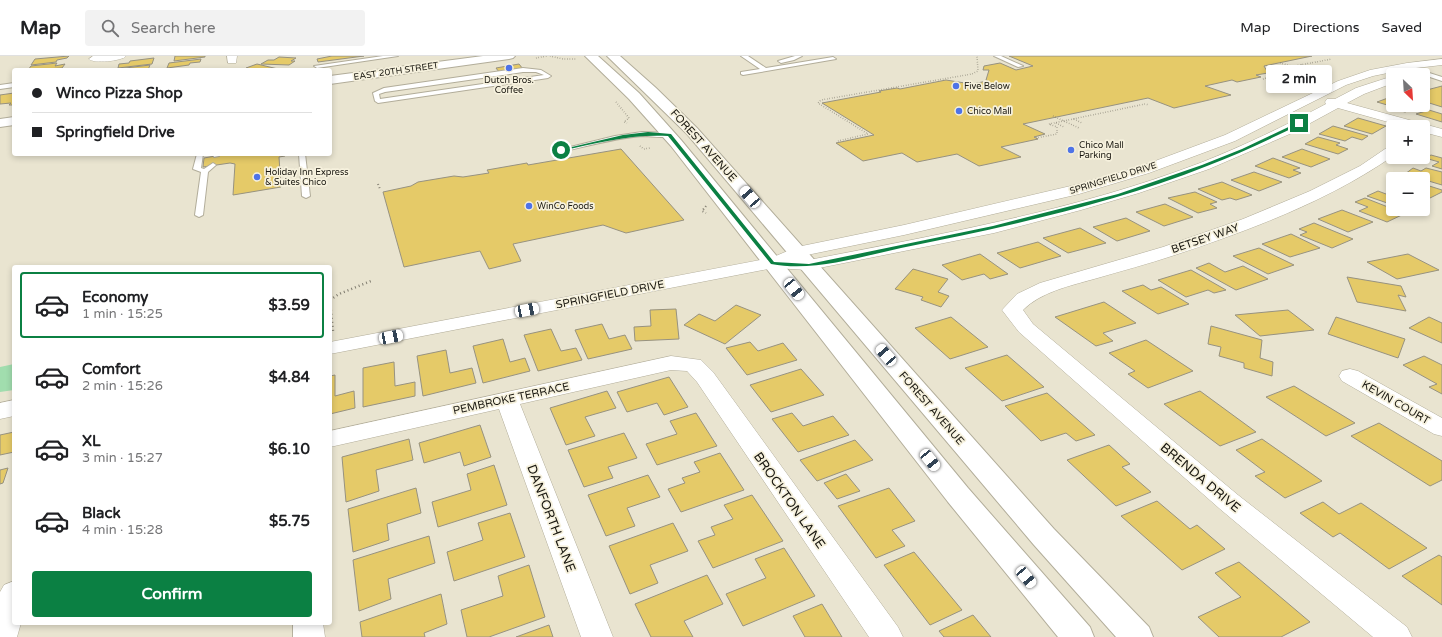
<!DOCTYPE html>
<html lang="en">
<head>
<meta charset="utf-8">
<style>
  :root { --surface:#fff; --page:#f2f2f2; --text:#202124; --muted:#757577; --line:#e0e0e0; --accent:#0b8043 }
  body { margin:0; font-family:"Varela Round",sans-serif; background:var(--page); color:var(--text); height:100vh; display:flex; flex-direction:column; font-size:15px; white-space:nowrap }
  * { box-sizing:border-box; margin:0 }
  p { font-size:13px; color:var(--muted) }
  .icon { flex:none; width:22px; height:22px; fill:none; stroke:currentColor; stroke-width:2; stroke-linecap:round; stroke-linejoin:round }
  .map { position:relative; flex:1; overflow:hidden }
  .drawer { position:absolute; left:12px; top:209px; width:320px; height:360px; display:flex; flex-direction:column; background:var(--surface); border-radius:4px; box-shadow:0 2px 6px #0003 }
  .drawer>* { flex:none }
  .top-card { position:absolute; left:12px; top:12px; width:320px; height:88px; border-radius:4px; box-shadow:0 2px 6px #0003; display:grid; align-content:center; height:88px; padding:0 20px; background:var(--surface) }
  .needle { width:26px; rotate:155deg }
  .tools { position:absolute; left:1386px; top:12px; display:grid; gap:8px }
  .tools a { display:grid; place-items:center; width:44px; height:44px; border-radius:4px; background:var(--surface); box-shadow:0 2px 6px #0003; font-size:20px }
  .end { position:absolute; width:18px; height:18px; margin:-9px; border:5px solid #0b8043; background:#fff; box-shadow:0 0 0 2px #fff }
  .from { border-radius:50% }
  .bubble { position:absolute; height:28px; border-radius:4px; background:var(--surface); box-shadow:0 2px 6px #0003; font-size:13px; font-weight:700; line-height:28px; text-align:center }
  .car { position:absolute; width:12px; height:24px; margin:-12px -6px; border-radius:5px; box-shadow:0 0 3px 1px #0007; background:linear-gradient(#fff 24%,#345 0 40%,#fff 0 76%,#345 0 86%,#fff 0) }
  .top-card b { display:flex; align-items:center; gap:14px; height:38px; font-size:15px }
  .top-card b+b { border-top:1px solid var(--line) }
  .top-card i { width:10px; height:10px; background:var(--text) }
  ul { padding:7px 0 0; list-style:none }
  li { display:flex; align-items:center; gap:12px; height:66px; margin:0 8px 6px; padding:0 12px; border:2px solid transparent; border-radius:4px }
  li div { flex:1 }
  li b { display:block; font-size:15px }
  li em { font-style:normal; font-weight:700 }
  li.on { border-color:var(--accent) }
  li>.icon { width:36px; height:36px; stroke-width:1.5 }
  .button { display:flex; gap:8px; margin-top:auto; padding:8px 20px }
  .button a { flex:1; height:46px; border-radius:4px; background:var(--accent); color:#fff; font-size:16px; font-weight:700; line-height:46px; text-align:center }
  header { display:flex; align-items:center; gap:24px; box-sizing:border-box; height:56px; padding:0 20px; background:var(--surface); border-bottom:1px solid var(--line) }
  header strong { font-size:19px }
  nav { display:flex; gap:22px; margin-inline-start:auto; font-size:14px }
  .search { width:280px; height:36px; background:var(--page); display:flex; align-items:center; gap:10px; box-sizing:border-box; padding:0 14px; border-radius:4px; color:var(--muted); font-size:15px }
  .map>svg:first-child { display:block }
  .green { fill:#a1ddae }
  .building { fill:#e5ca68; stroke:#979280 }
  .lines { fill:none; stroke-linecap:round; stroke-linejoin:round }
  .service-casing { stroke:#b2ad9a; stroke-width:2 }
  .minor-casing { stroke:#b2ad9a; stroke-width:1 }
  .tertiary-casing { stroke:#b2ad9a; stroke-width:2 }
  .path-far2 { stroke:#827e71; stroke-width:1.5; stroke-dasharray:0.5 2; stroke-linecap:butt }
  .path-far1 { stroke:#827e71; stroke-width:2; stroke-dasharray:1 2.5; stroke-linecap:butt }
  .path { stroke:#827e71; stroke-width:2.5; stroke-dasharray:1 3; stroke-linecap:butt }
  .service { fill:#fff; fill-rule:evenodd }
  .minor { fill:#fff; fill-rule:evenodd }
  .tertiary { fill:#fff; fill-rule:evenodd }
  .route { fill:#0b8043 }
  .poi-dot { fill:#4e73e7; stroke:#f6f1dd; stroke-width:1.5 }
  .labels { text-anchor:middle; stroke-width:3.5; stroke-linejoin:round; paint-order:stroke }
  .far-street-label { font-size:9px; fill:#18160f; stroke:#f6f1dd }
  .far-poi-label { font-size:9px; fill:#18160f; stroke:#f6f1dd; text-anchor:start }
  .street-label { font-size:11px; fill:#18160f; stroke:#f6f1dd }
  .near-street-label { font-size:13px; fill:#18160f; stroke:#f6f1dd }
</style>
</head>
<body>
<header>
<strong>Map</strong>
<div class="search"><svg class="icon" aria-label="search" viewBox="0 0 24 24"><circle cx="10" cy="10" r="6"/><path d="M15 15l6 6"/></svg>Search here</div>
<nav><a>Map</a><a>Directions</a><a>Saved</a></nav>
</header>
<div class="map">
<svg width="1442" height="581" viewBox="0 0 1442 581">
  <rect width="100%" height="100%" fill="#e9e4d0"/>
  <!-- green -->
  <path class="green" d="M14,308V334L0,336V311Z"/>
  <!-- building -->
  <g class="building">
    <path d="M69,0L67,2L57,4L56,6L31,9L35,3Z"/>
    <path d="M175,0H205V1L174,5Z"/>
    <path d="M332,0H364L318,6L317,3Z"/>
    <path d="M1009,0H1312L1264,10L1268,17L1256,19L1261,21L1237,26L1232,24L1205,30L1231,39L1174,52L1148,42L1023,68L1045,78L1034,81L1038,83L1001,91L1021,101L979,110L957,98L917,106L902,97L863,105L836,87L874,79L822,47L881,36L879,35L897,32L900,33L946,24L971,28L988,25L986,24L989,14H983L984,10L1000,7L1016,14L1033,10Z"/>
    <path d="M279,1L296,2L291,5H295L289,9L261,8L268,4H274Z"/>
    <path d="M154,2L152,8L118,12L119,8L129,7L130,5Z"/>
    <path d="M201,3L200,6L190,7L189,9L167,12L169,7Z"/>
    <path d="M57,7L55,10L65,8L62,12L28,14L31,10Z"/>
    <path d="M257,8L278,13L246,14L249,13L246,12Z"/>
    <path d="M519,8L523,13L499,16L496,12Z"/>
    <path d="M150,9L148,14H116L117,13Z"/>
    <path d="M1442,30V51L1423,45V35Z"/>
    <path d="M14,37V49H9L11,47L0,48V39Z"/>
    <path d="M1388,42L1393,44V49H1412L1420,51L1405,56L1390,52L1394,51L1377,46Z"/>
    <path d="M1429,54L1442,58V66L1416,58Z"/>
    <path d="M1358,62L1386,70L1372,78L1344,70Z"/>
    <path d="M1333,70L1368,80L1362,84L1352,81L1345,85L1319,78Z"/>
    <path d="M1318,81L1340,87L1336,89L1348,93L1338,98L1305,88Z"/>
    <path d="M621,93L684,164L626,177L603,169L513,188L521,205L489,213L480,195L404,211L383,136L411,130L418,126L454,120L463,121L489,117L487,114L527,107L528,109Z"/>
    <path d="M1302,93L1330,103L1311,111L1282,101Z"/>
    <path d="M227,98H285V100L279,101L281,131L233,139L235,108L230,107L203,111L204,102Z"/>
    <path d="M1431,99L1442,102V113L1432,110L1439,106L1425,102Z"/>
    <path d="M1273,102L1300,112L1293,114L1301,117L1289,122L1255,110Z"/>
    <path d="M1413,112L1421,115L1426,112L1442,116V129L1405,118Z"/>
    <path d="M1254,116L1282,126L1259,135L1231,124Z"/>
    <path d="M1222,126L1252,139L1236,144L1230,142L1222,144L1198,133Z"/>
    <path d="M1423,128L1442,134V136L1428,143L1423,141Z"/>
    <path d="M1393,134V149L1367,140L1378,135L1386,138Z"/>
    <path d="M1195,136L1217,146L1210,148L1217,152L1198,157L1168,142Z"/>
    <path d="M1365,142L1393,153L1406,157L1387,166L1359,155L1368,151L1355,146Z"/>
    <path d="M1165,148L1193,161L1164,170L1136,156Z"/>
    <path d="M1342,154L1373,166L1348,176L1318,163Z"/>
    <path d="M1126,162L1150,175L1117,185L1093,171Z"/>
    <path d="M1314,167L1353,183L1332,192L1300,179L1307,176L1299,173Z"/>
    <path d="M1080,172L1106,187L1068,197L1043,182Z"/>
    <path d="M1291,178L1320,192L1290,201L1262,188Z"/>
    <path d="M1038,186L1061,200L1020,212L997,197Z"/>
    <path d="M1259,192L1294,209L1268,218L1233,200Z"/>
    <path d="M980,198L1008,218L990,223L984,218L962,224L942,209Z"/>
    <path d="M1408,198L1439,214L1397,223L1367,206Z"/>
    <path d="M1209,207L1225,216L1243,210L1268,223L1236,234L1196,212Z"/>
    <path d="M913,213L948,223L938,236L949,240L941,251L921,244L923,241L895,233Z"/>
    <path d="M1191,214L1226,234L1214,237L1208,234L1186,241L1158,224Z"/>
    <path d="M1347,221L1401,230L1406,241L1398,239L1406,255L1357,246Z"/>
    <path d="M1143,229L1151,234L1161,231L1189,248L1158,258L1122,235Z"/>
    <path d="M1104,246L1136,267L1103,277L1113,285L1096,290L1055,261Z"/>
    <path d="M736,249L761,259L725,288L684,269L699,258L715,265Z"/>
    <path d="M676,253L679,283L635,285L634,271L651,270L650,254Z"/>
    <path d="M1288,254L1314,274L1260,280L1235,259Z"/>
    <path d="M951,261L988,291L950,303L915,272Z"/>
    <path d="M1336,261L1405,283L1398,302L1328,278Z"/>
    <path d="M1429,261L1442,267V287L1409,272Z"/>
    <path d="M602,268L609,283L625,279L632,293L588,303L575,274Z"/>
    <path d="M1211,270L1262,284L1260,302L1273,306L1272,320L1244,312V307L1219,300L1221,291L1208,288Z"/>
    <path d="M551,273L561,295L576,292L582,304L538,315L524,279Z"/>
    <path d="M503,283L510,306L525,302L530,315L483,327L473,290Z"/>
    <path d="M1146,284L1193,315L1148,332L1128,318L1135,315L1109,297Z"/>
    <path d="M750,286L758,295L783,287L797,304L747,319L726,292Z"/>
    <path d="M446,294L450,317L472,312L476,327L423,340L417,300Z"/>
    <path d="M1007,299L1044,331L1002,345L965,312Z"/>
    <path d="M1424,300L1442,309V338L1429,331L1437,328L1403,309Z"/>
    <path d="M394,306L395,330L415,326V340L363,351V312Z"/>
    <path d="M801,313L824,339L771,356L750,329Z"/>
    <path d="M335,319V340L354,335L355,352L330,358V320Z"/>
    <path d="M669,321L688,351L664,359L657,347L627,356L617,336Z"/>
    <path d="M1294,330L1355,367L1326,380L1266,341Z"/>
    <path d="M607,335L616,352L585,361L595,380L566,389L550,352Z"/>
    <path d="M1200,335L1256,376L1220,390L1164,348Z"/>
    <path d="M1047,337L1095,379L1076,385L1066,377L1041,385L1005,350Z"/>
    <path d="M696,357L717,390L657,409L646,388L677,378L670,365Z"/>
    <path d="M792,357L803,370L833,360L849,379L798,396L772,363Z"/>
    <path d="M1379,367L1442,405V424L1430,430L1351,380Z"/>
    <path d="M480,369L491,401L464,410L460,396L424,407L419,387Z"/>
    <path d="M14,376V396L0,399V379Z"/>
    <path d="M624,377L637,402L608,411L613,422L584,431L568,394Z"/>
    <path d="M409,383L413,404L376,414L379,435L346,446L342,401Z"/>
    <path d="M1262,383L1322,425L1285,442L1255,420L1265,416L1236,394Z"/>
    <path d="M855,384L873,404L817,425L800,404Z"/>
    <path d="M1109,389L1130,408L1122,411L1151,436L1116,450L1067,404Z"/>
    <path d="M720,397L744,434L681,456L668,433L685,427L682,422L700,416L694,406Z"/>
    <path d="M494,409L507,449L438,471L432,446L471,434L467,418Z"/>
    <path d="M8,412L3,427L0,428V414Z"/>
    <path d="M846,418L860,435L837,443L824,427Z"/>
    <path d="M648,419L660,441L627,452L635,470L606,480L588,439Z"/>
    <path d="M416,432L421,457L387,468L389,484L353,496L348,453Z"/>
    <path d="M889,432L915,465L892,474L905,490L876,502L838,450Z"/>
    <path d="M752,439L783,485L713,512L698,485L715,479L711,471L733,463L724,449Z"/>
    <path d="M1157,445L1190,473L1197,469L1225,493L1182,514L1121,460Z"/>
    <path d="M1323,446L1339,458L1361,447L1427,492L1389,513L1340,477L1333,481L1300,457Z"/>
    <path d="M510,457L525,501L454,525L447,496L483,484L478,467Z"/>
    <path d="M673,467L688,495L650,509L658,527L630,538L609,490Z"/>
    <path d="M429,480L435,507L388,523L391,543L359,555L353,504Z"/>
    <path d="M784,492L815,540L743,570L726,538L766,522L755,503Z"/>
    <path d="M914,496L962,554L930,569L884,509Z"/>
    <path d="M1439,499L1442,501V549L1402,520Z"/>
    <path d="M1239,506L1310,566L1281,581H1219L1198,561L1241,541L1215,517Z"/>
    <path d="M529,509L545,561L489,581H467L461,554L503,540L498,520Z"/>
    <path d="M707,519L723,548L684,565L693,581H651L635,548Z"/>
    <path d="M441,538L447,568L424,577L425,581H362L360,566Z"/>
    <path d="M822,548L842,581H805L793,560Z"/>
    <path d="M973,559L991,581H944L939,575Z"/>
    <path d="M549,569L553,581H516Z"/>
  </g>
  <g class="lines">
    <defs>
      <g id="service">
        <path d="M383,0H398L317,12L314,10Z"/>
        <path d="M741,0H748L766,12L833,1L836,3L743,19L741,18V16L760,13Z"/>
        <path d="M795,0H802L794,4L781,7L778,5Z"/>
        <path d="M994,0H1001L1023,10L1018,11Z"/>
        <path d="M523,12L541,14L551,20L548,22L378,47L375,45L373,37L384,32ZM523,16H536L544,19L380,43L379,38L385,36Z"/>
        <path d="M1423,15L1442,21V25L1421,18L1420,17Z"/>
        <path d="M14,27V31L0,33V29Z"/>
        <path d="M642,76L670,77L673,79C667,83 651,80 643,80C615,82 588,90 561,96L558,94L615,80Z"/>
        <path d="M197,98H203L201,112L204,113L213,107L216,109L208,116L203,159L199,161L195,159L201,116L193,113Z"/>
        <path d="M213,98H219V100L214,101Z"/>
        <path d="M299,98H305L310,140L306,142L302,140Z"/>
      </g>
      <g id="minor">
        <path d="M93,0H126C122,5 93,8 89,3Z"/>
        <path d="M227,0H237L236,7H228Z"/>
        <path d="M1442,3V9L1407,13L1373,20L1346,29L1235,85L1149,117L1079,138L904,179L802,200L796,203L809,204C941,178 1074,155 1200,107C1243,90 1285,70 1326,48L1325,46L1327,43H1335L1356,32L1393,20V27L1364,38L1347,47L1442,73V81L1423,76V71H1406L1338,52L1292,77L1209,113L1139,137L1081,154L994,177L809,214L773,212L330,298V286L771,202L797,191L904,169L1075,129L1139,111L1225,79L1338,25L1370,14L1407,7Z"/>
        <path d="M1393,90V100C1328,145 1250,174 1175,199C1148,208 1121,215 1094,223C1069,230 1041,236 1023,254L1033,268L1238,439L1407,571L1412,581H1373L1220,453L1019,276L1002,254L1017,238L1040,227L1163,191L1243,163L1310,135L1360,110L1388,91Z"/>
        <path d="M671,300L701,304L713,316L898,571L903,581H869L697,326L687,315L671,314L520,348L613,581H581L499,353L330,391V375Z"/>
        <path d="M1350,313L1358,315L1442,362V380L1434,378L1342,325L1339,320L1342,315Z"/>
        <path d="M14,344V360L0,363V347Z"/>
        <path d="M14,525V567H21L17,581H0V536L4,529Z"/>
        <path d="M293,567H323L325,581H293Z"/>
      </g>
      <g id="tertiary">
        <path d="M483,0H515L513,2L509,3L330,28V20Z"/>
        <path d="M585,0H598L639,37L681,84L968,432L1090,571L1094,581H1058L948,446L671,90L629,43Z"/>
        <path d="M607,0H620L656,32L697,72L1054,473L1149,571L1153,581H1116L1034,489L687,78Z"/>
        <path d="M14,61V69L0,71V63Z"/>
      </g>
    </defs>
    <!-- service casing -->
    <use href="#service" class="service-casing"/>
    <!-- minor casing -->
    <use href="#minor" class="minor-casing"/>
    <!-- tertiary casing -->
    <use href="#tertiary" class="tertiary-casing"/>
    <!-- path-far2 -->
    <g class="path-far2">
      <path d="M550,0L563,3H577"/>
      <path d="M536,2L547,0"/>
      <path d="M1280,7L1303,13"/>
      <path d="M1301,9L1310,12"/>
      <path d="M1287,12L1297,15"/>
      <path d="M1263,23L1286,16L1284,12L1332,3"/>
      <path d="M616,46L629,62L624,66L627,67"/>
      <path d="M1053,60L1079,72"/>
      <path d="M1074,63L1082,67"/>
      <path d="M1056,67L1064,71"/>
      <path d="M1049,68L1145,48L1149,49"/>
      <path d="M1036,82L1057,78V71L1049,68"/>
      <path d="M838,85L868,78L818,47L821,44L972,18L978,15L977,0"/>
      <path d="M640,90L644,93L650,92"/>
    </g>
    <!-- path-far1 -->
    <g class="path-far1">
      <path d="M378,128L380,133"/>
      <path d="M706,150L702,155L706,157"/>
    </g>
    <!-- path -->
    <g class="path">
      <path d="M330,244L339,238L371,225"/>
      <path d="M330,246L333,275"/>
    </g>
    <!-- service -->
    <use href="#service" class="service"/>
    <!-- minor -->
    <use href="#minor" class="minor"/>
    <!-- tertiary -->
    <use href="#tertiary" class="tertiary"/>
  </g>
  <!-- route -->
  <path class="route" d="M1299,66L1301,68C1270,83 1239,98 1207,110C1109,149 1004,171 901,192C859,201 814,216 771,208L668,80C631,78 597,87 561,95L559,94L623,79L648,76L671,78L774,206L809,208L993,170L1118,138L1202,109L1242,93Z"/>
  <!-- markers -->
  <g class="poi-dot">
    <circle cx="509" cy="12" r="4"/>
    <circle cx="956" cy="30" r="4"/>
    <circle cx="959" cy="55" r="4"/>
    <circle cx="1071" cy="94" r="4"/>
    <circle cx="257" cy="121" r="4"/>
    <circle cx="529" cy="150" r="4"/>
  </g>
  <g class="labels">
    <!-- far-street labels -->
    <g class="far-street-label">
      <text transform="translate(396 15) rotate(-8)" y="3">EAST 20TH STREET</text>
      <text transform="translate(1113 122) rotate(-17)" y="3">SPRINGFIELD DRIVE</text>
    </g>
    <!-- far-poi labels -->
    <g class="far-poi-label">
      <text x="509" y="27" text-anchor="middle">Dutch Bros.<tspan x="509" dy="10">Coffee</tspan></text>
      <text x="964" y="33">Five Below</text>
      <text x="967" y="58">Chico Mall</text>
      <text x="1079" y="92">Chico Mall<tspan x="1079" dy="10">Parking</tspan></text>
      <text x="265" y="119">Holiday Inn Express<tspan x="265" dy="10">&amp; Suites Chico</tspan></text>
      <text x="537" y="153">WinCo Foods</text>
    </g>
    <!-- street labels -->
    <g class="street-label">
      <text transform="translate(704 89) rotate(48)" y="4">FOREST AVENUE</text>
      <text transform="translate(1205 182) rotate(-19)" y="4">BETSEY WAY</text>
      <text transform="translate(610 238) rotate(-11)" y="4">SPRINGFIELD DRIVE</text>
      <text transform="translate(511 342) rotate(-12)" y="4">PEMBROKE TERRACE</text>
      <text transform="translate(1396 346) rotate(30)" y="4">KEVIN COURT</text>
      <text transform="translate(932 352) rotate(49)" y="4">FOREST AVENUE</text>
    </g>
    <!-- near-street labels -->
    <g class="near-street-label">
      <text transform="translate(1201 421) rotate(40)" y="5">BRENDA DRIVE</text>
      <text transform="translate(790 444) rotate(55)" y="5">BROCKTON LANE</text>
      <text transform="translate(552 462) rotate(69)" y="5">DANFORTH LANE</text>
    </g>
  </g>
</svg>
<div class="tools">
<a><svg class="needle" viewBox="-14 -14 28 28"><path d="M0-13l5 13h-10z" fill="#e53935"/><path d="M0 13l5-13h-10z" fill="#757577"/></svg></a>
<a>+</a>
<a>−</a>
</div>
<i class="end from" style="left:561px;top:94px"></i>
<i class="end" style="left:1299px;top:67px"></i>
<div class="bubble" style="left:1266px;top:9px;width:66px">2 min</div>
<i class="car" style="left:750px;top:141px;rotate:319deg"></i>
<i class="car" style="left:794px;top:233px;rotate:141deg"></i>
<i class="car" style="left:527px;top:254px;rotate:79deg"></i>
<i class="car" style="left:391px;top:281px;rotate:79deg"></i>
<i class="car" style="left:886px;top:299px;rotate:319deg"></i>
<i class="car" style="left:930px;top:404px;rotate:141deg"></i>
<i class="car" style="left:1026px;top:521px;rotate:140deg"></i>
<div class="top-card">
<b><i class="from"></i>Winco Pizza Shop</b>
<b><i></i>Springfield Drive</b>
</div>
<section class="drawer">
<ul>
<li class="on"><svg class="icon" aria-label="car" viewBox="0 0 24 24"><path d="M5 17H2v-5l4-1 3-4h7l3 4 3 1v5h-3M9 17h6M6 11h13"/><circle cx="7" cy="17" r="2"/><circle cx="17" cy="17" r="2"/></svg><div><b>Economy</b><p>1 min · 15:25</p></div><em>$3.59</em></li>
<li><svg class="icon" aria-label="car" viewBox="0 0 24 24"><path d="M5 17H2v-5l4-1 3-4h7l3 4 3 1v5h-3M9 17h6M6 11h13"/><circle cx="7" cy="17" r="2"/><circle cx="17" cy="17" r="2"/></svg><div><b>Comfort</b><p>2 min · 15:26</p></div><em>$4.84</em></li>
<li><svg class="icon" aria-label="car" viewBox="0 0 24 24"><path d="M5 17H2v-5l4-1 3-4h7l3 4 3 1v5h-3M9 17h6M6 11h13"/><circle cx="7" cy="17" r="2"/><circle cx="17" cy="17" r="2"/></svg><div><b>XL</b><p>3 min · 15:27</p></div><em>$6.10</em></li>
<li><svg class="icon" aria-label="car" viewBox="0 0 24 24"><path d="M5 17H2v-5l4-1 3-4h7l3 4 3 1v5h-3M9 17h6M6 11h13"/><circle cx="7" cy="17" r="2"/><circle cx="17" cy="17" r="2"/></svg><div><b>Black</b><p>4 min · 15:28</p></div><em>$5.75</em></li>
</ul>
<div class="button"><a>Confirm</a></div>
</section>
</div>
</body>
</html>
